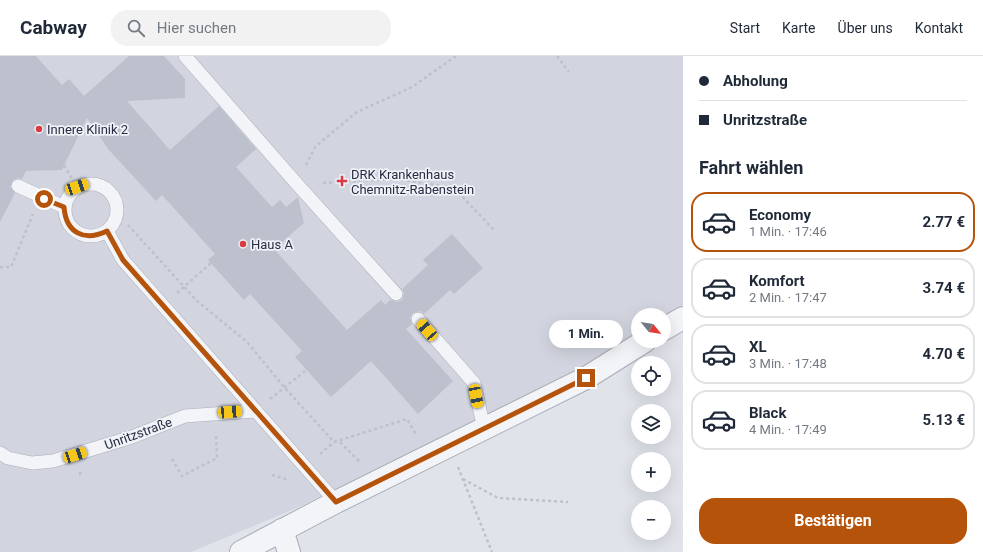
<!DOCTYPE html>
<html lang="de">
<head>
<meta charset="utf-8">
<style>
  :root { --surface:#fff; --page:#f2f2f3; --text:#1f2937; --muted:#747a83; --line:#e0e1e3; --accent:#b45309 }
  body { margin:0; font-family:Roboto,sans-serif; background:var(--page); color:var(--text); height:100vh; display:flex; flex-direction:column; font-size:15px; white-space:nowrap }
  * { box-sizing:border-box; margin:0 }
  p { font-size:13px; color:var(--muted) }
  .icon { flex:none; width:22px; height:22px; fill:none; stroke:currentColor; stroke-width:2; stroke-linecap:round; stroke-linejoin:round }
  .map { position:relative; flex:1; overflow:hidden }
  .side { display:flex; flex-direction:column; background:var(--surface); width:300px }
  .side>* { flex:none }
  .banner { display:grid; align-content:center; height:88px; padding:0 16px; background:var(--surface) }
  .needle { width:26px; rotate:120deg }
  .fabs { position:absolute; left:631px; top:252px; display:grid; gap:8px }
  .fabs a { display:grid; place-items:center; width:40px; height:40px; border-radius:50%; background:var(--surface); box-shadow:0 4px 16px #0002; font-size:20px }
  .end { position:absolute; width:18px; height:18px; margin:-9px; border:5px solid #b45309; background:#fff; box-shadow:0 0 0 2px #fff }
  .from { border-radius:50% }
  .bubble { position:absolute; height:28px; border-radius:14px; background:var(--surface); box-shadow:0 4px 16px #0002; font-size:13px; font-weight:700; line-height:28px; text-align:center }
  .car { position:absolute; width:12px; height:24px; margin:-12px -6px; border-radius:5px; box-shadow:0 0 3px 1px #0007; background:linear-gradient(#f5c518 24%,#345 0 40%,#f5c518 0 76%,#345 0 86%,#f5c518 0) }
  .banner b { display:flex; align-items:center; gap:14px; height:38px; font-size:15px }
  .banner b+b { border-top:1px solid var(--line) }
  .banner i { width:10px; height:10px; background:var(--text) }
  ul { padding:0; list-style:none }
  li { display:flex; align-items:center; gap:12px; height:60px; margin:0 8px 6px; padding:0 8px; border:2px solid var(--line); border-radius:16px }
  li div { flex:1 }
  li b { display:block; font-size:15px }
  li em { font-style:normal; font-weight:700 }
  li.on { border-color:var(--accent) }
  li>.icon { width:36px; height:36px; stroke-width:1.5 }
  h2 { padding:0 16px; font-size:18px; line-height:48px }
  .cta { display:flex; gap:8px; margin-top:auto; padding:8px 16px }
  .cta a { flex:1; height:46px; border-radius:16px; background:var(--accent); color:#fff; font-size:16px; font-weight:700; line-height:46px; text-align:center }
  header { display:flex; align-items:center; gap:24px; box-sizing:border-box; height:56px; padding:0 20px; background:var(--surface); border-bottom:1px solid var(--line) }
  header strong { font-size:19px }
  nav { display:flex; gap:22px; margin-inline-start:auto; font-size:14px }
  .search { width:280px; height:36px; background:var(--page); display:flex; align-items:center; gap:10px; box-sizing:border-box; padding:0 14px; border-radius:16px; color:var(--muted); font-size:15px }
  main { display:flex; flex:1; min-height:0 }
  .map>svg:first-child { display:block }
  .built { fill:#d2d5df }
  .building { fill:#bcc1cd }
  .lines { fill:none; stroke-linecap:round; stroke-linejoin:round }
  .service-casing { stroke:#a8adb8; stroke-width:14 }
  .minor-casing { stroke:#a8adb8; stroke-width:24 }
  .tertiary-casing { stroke:#a8adb8; stroke-width:24 }
  .path { stroke:#bec1c9; stroke-width:2.5; stroke-dasharray:3 3; stroke-linecap:butt }
  .service { stroke:#f3f4f8; stroke-width:13 }
  .minor { stroke:#f3f4f8; stroke-width:22 }
  .tertiary { stroke:#f3f4f8; stroke-width:22 }
  .route { stroke:#b45309; stroke-width:5 }
  .poi-dot { fill:#d83b42; stroke:#eff2f7; stroke-width:1.5 }
  .labels { text-anchor:middle; stroke-width:3.5; stroke-linejoin:round; paint-order:stroke }
  .poi-label { font-size:13px; fill:#272e43; stroke:#eff2f7; text-anchor:start }
  .street-label { font-size:13px; fill:#272e43; stroke:#eff2f7 }
</style>
</head>
<body>
<header>
<strong>Cabway</strong>
<div class="search"><svg class="icon" aria-label="search" viewBox="0 0 24 24"><circle cx="10" cy="10" r="6"/><path d="M15 15l6 6"/></svg>Hier suchen</div>
<nav><a>Start</a><a>Karte</a><a>Über uns</a><a>Kontakt</a></nav>
</header>
<main>
<div class="map">
<svg width="683" height="496" viewBox="0 0 683 496">
  <rect width="100%" height="100%" fill="#e0e3ea"/>
  <!-- built -->
  <path class="built" d="M0,0H683V249L664,261V259H638V277L593,305L299,451L191,496H0Z"/>
  <!-- building -->
  <path class="building" d="M0,0H36L62,29L69,23L84,40L129,0H164L185,23V42L127,45L170,94L219,50L256,93L236,111L272,151L280,144L286,151L298,141L304,167L274,193L347,274L381,244L385,249L390,244L397,246L402,244L404,237L402,233L428,209L423,204L452,178L483,212L454,238L450,234L424,258L420,255L413,257L410,261L412,268L406,273L453,325L418,358L371,305L331,341L295,301L302,295L250,238L244,244L208,204L215,198L162,139L156,145L108,93L87,62L62,114L26,115L22,123L18,122L13,124L10,131L15,137L0,166Z"/>
  <g class="lines">
    <defs>
      <g id="service">
        <path d="M185,0L297,128L396,238"/>
        <circle cx="91" cy="154" r="26"/>
        <path d="M18,130L64,151"/>
        <path d="M107,175L123,204L336,446"/>
        <path d="M418,263L474,327L484,373"/>
        <path d="M0,397L8,402L32,407L53,405L132,381L185,360L256,355"/>
      </g>
      <path id="minor" d="M282,474L289,496"/>
      <g id="tertiary">
        <path d="M664,273L683,262"/>
        <path d="M241,496L336,446L586,322L645,285"/>
      </g>
    </defs>
    <!-- service casing -->
    <use href="#service" class="service-casing"/>
    <!-- minor casing -->
    <use href="#minor" class="minor-casing"/>
    <!-- tertiary casing -->
    <use href="#tertiary" class="tertiary-casing"/>
    <!-- path -->
    <g class="path">
      <path d="M557,0L569,16"/>
      <path d="M61,104L77,131"/>
      <path d="M306,109L315,91L357,56L412,31L456,0"/>
      <path d="M323,127L397,123L454,132L494,174"/>
      <path d="M128,169L197,245L247,286L285,332L334,386L407,363L417,380"/>
      <path d="M0,211H11L33,158"/>
      <path d="M177,237L211,207"/>
      <path d="M270,343L305,315"/>
      <path d="M340,386L361,407"/>
      <path d="M320,398L334,386"/>
      <path d="M172,403L182,420L217,402L216,379"/>
      <path d="M458,411L492,496"/>
      <path d="M80,416L81,422"/>
      <path d="M272,419L289,424"/>
      <path d="M463,423L498,442L568,446"/>
    </g>
    <!-- service -->
    <use href="#service" class="service"/>
    <!-- minor -->
    <use href="#minor" class="minor"/>
    <!-- tertiary -->
    <use href="#tertiary" class="tertiary"/>
  </g>
  <g class="lines">
    <!-- route -->
    <path class="route" d="M44,143L64,151C66,177 84,186 107,175L123,204L336,446L586,322"/>
  </g>
  <!-- markers -->
  <g class="poi-dot">
    <circle cx="39" cy="73" r="4"/>
    <path d="M340 119h4v4h4v4h-4v4h-4v-4h-4v-4h4z"/>
    <circle cx="243" cy="188" r="4"/>
  </g>
  <g class="labels">
    <!-- poi labels -->
    <g class="poi-label">
      <text x="47" y="78">Innere Klinik 2</text>
      <text x="351" y="123">DRK Krankenhaus<tspan x="351" dy="15">Chemnitz-Rabenstein</tspan></text>
      <text x="251" y="193">Haus A</text>
    </g>
    <!-- street labels -->
    <g class="street-label">
      <text transform="translate(138 377) rotate(-20)" y="5">Unritzstraße</text>
    </g>
  </g>
</svg>
<div class="fabs">
<a><svg class="needle" viewBox="-14 -14 28 28"><path d="M0-13l5 13h-10z" fill="#e53935"/><path d="M0 13l5-13h-10z" fill="#747a83"/></svg></a>
<a><svg class="icon" aria-label="locate" viewBox="0 0 24 24"><circle cx="12" cy="12" r="6"/><path d="M12 2v4M12 18v4M2 12h4M18 12h4"/></svg></a>
<a><svg class="icon" aria-label="layers" viewBox="0 0 24 24"><path d="M12 4l9 5-9 5-9-5zM3 14l9 5 9-5"/></svg></a>
<a>+</a>
<a>−</a>
</div>
<i class="end from" style="left:44px;top:143px"></i>
<i class="end" style="left:586px;top:322px"></i>
<div class="bubble" style="left:549px;top:264px;width:74px">1 Min.</div>
<i class="car" style="left:77px;top:131px;rotate:71deg"></i>
<i class="car" style="left:427px;top:274px;rotate:319deg"></i>
<i class="car" style="left:476px;top:340px;rotate:169deg"></i>
<i class="car" style="left:230px;top:356px;rotate:86deg"></i>
<i class="car" style="left:75px;top:399px;rotate:72deg"></i>
</div>
<section class="side">
<div class="banner">
<b><i class="from"></i>Abholung</b>
<b><i></i>Unritzstraße</b>
</div>
<h2>Fahrt wählen</h2>
<ul>
<li class="on"><svg class="icon" aria-label="car" viewBox="0 0 24 24"><path d="M5 17H2v-5l4-1 3-4h7l3 4 3 1v5h-3M9 17h6M6 11h13"/><circle cx="7" cy="17" r="2"/><circle cx="17" cy="17" r="2"/></svg><div><b>Economy</b><p>1 Min. · 17:46</p></div><em>2.77 €</em></li>
<li><svg class="icon" aria-label="car" viewBox="0 0 24 24"><path d="M5 17H2v-5l4-1 3-4h7l3 4 3 1v5h-3M9 17h6M6 11h13"/><circle cx="7" cy="17" r="2"/><circle cx="17" cy="17" r="2"/></svg><div><b>Komfort</b><p>2 Min. · 17:47</p></div><em>3.74 €</em></li>
<li><svg class="icon" aria-label="car" viewBox="0 0 24 24"><path d="M5 17H2v-5l4-1 3-4h7l3 4 3 1v5h-3M9 17h6M6 11h13"/><circle cx="7" cy="17" r="2"/><circle cx="17" cy="17" r="2"/></svg><div><b>XL</b><p>3 Min. · 17:48</p></div><em>4.70 €</em></li>
<li><svg class="icon" aria-label="car" viewBox="0 0 24 24"><path d="M5 17H2v-5l4-1 3-4h7l3 4 3 1v5h-3M9 17h6M6 11h13"/><circle cx="7" cy="17" r="2"/><circle cx="17" cy="17" r="2"/></svg><div><b>Black</b><p>4 Min. · 17:49</p></div><em>5.13 €</em></li>
</ul>
<div class="cta"><a>Bestätigen</a></div>
</section>
</main>
</body>
</html>
